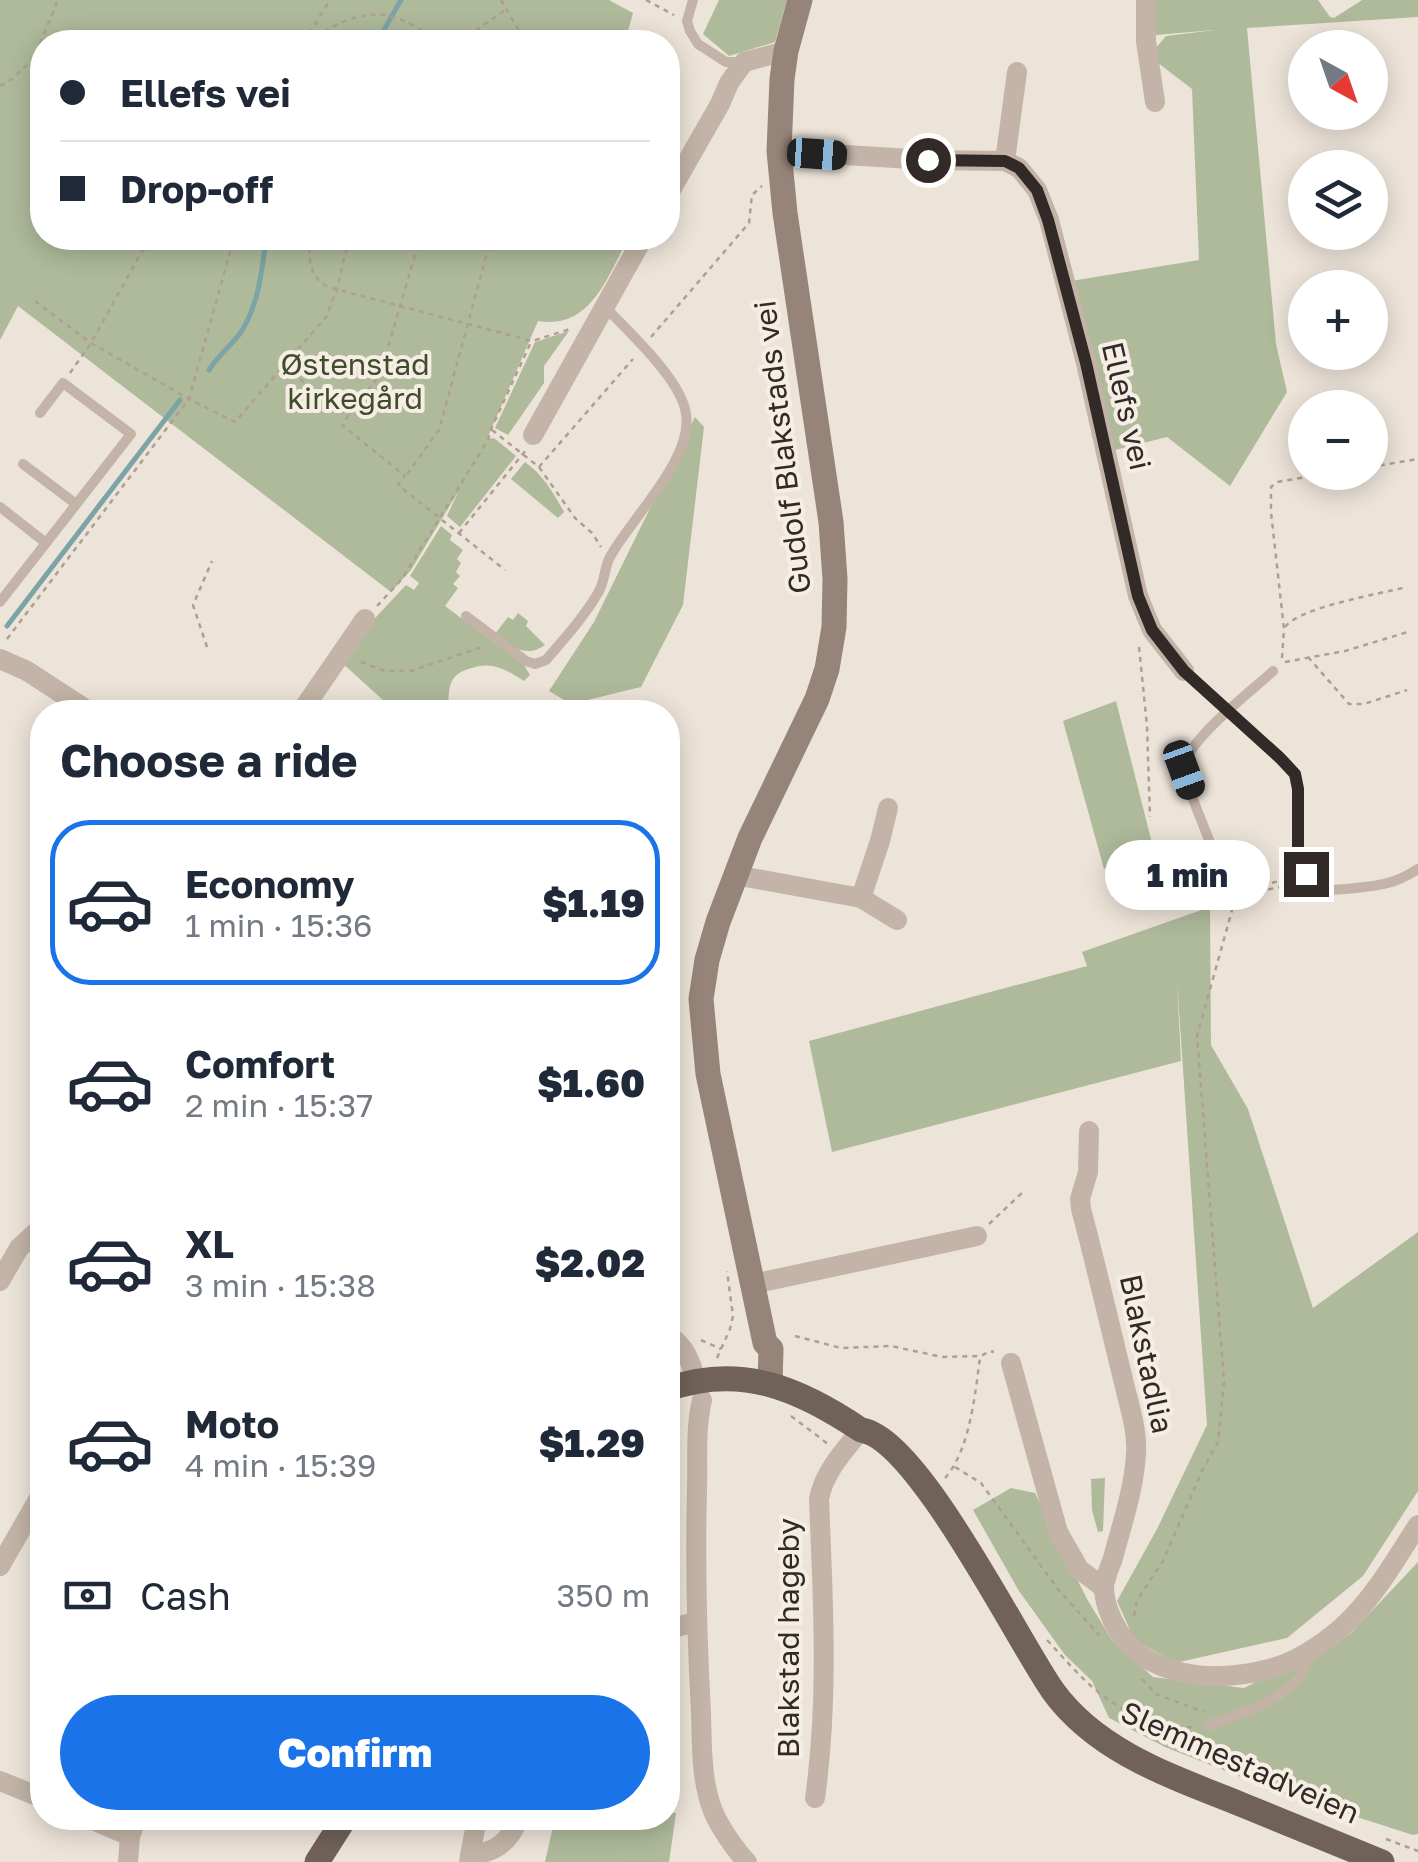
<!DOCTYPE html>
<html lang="en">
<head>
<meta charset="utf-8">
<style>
  :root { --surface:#fff; --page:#f2f2f3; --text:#1f2937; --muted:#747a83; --line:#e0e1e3; --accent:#1a73e8 }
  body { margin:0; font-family:"Golos Text",sans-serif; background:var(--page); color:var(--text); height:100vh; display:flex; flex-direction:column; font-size:38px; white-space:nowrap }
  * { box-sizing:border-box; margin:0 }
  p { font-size:32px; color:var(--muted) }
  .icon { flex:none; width:55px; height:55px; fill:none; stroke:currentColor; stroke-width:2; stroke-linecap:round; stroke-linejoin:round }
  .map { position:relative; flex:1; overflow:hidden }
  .details { position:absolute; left:30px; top:700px; width:650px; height:1130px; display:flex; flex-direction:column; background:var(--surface); border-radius:40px; box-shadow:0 5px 25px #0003 }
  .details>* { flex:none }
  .hud { position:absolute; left:30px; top:30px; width:650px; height:220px; border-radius:40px; box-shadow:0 5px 25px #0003; display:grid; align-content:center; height:220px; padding:0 30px; background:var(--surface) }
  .needle { width:65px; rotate:140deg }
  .fabs { position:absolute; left:1288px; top:30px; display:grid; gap:20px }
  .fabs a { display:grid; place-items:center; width:100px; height:100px; border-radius:50%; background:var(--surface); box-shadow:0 5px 25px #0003; font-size:50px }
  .end { position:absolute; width:45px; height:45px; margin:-22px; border:12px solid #312a26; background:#fff; box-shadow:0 0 0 5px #fff }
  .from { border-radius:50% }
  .bubble { position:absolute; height:70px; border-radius:35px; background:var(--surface); box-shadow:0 5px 25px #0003; font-size:32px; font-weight:800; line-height:70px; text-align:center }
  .car { position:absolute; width:30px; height:60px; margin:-30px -15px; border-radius:12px; box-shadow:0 0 8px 2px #0007; background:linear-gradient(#222 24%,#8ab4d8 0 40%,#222 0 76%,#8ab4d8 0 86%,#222 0) }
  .hud b { display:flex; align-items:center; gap:35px; height:95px; font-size:38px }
  .hud b+b { border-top:2px solid var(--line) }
  .hud i { width:25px; height:25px; background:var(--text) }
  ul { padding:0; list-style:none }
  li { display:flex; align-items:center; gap:30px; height:165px; margin:0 20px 15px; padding:0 10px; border:5px solid transparent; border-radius:40px }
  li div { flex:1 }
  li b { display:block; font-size:38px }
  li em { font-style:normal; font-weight:800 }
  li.current { border-color:var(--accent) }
  li>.icon { width:90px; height:90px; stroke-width:1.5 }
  h2 { padding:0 30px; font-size:45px; line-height:120px }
  .pay { display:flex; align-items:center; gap:25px; height:110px; padding:0 30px; font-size:38px }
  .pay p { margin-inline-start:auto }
  .action { display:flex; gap:20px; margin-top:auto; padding:20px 30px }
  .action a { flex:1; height:115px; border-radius:60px; background:var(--accent); color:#fff; font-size:40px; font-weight:800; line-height:115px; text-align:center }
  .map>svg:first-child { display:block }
  .green { fill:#afba9b }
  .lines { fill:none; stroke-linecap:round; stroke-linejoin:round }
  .stream { stroke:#7ca4a6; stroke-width:5 }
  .path { stroke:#af9f91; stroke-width:2.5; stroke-dasharray:5 5; stroke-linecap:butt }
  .lane { stroke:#c3b4a7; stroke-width:10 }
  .street { stroke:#c3b4a7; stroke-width:20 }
  .secondary { stroke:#978478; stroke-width:25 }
  .primary { stroke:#716259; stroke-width:25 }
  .route { stroke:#312a26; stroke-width:12 }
  .labels { text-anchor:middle; stroke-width:8; stroke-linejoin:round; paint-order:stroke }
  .park-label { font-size:30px; fill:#404c2d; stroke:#f6eee4 }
  .street-label { font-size:30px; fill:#312a26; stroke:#f6eee4 }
</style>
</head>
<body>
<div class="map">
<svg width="1418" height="1862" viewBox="0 0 1418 1862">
  <rect width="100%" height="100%" fill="#ede4d9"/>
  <!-- green -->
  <g class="green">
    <path d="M0,0H609L633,13L625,42H42V238H628C608,276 591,330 538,321L487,439L494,438L516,456L460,527L447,516L458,492L411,570L391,592L18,306L0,340Z"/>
    <path d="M719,0H787L775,42L729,56L703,34Z"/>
    <path d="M1156,0H1318L1330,17L1334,18L1362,0H1418V17L1247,28L1276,344L1287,392L1230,486L1167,437L1107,452L1065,282L1199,260L1192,89L1149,56L1166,36L1215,30L1156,35Z"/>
    <path d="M569,331L544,366V383L508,435L495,428L535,342Z"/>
    <path d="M695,417L704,427L683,605L641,687L571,704L549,691L594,622Z"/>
    <path d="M525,462C543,475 553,492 564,512L558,518L511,479Z"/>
    <path d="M441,526L452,535L450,540L463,550L457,559L461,563L456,572L460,576L453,584L458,588L445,606L524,665L530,675L524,681C506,670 493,661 472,668C464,670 456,673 452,681C447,690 450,703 446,712H396L340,661L363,631L406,585L414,590L419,583L410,576Z"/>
    <path d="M518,613L528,621L526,626L545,645C525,659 512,646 495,634L508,617L513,620Z"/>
    <path d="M1116,701L1154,851L1104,869L1063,721Z"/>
    <path d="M1210,907L1211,1045L1248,1109L1313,1308L1418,1232V1491L1363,1576L1287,1638L1175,1663L1134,1639L1117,1601L1157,1529L1207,1425L1177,980L1181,1061L832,1152L809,1041L1087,966L1082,952Z"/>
    <path d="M1105,1478L1103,1531L1098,1532L1092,1510L1091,1479Z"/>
    <path d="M1011,1488L1035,1493L1087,1599L1112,1640L1153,1677L1244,1688L1350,1634L1418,1562V1834L1413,1835L1276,1791L1165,1747L1109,1718L1092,1681L1065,1655L1019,1591L973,1510Z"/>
    <path d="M668,1812L676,1813L669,1862H545L555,1818H668Z"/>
  </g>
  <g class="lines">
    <!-- stream -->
    <g class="stream">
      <path d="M371,42L381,35L401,0"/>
      <path d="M209,370C219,354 232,345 241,332C259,304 262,270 266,238"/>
      <path d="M7,626L180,400"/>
    </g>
    <!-- path -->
    <g class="path">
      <path d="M501,0L518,29L522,42"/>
      <path d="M646,0L674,15"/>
      <path d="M304,42L330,0"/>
      <path d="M307,42C356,10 388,1 436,42"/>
      <path d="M459,42L507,9"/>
      <path d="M0,85L6,84L33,60L58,0"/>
      <path d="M310,238C309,258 308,277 328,287L532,341L570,329"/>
      <path d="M35,301L91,343L189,399L235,422L326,317L337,289L349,238"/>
      <path d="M651,337L749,223L752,195L762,186"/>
      <path d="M284,367L348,416L342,425L405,476L398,485L505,570"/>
      <path d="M70,373L91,343L141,253L154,238"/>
      <path d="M349,414L380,375L420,238"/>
      <path d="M492,430L539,467L575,518L592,533L601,547"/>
      <path d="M539,467L633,359"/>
      <path d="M1370,467L1418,459"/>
      <path d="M407,474L439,430L491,238"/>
      <path d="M459,533L526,450"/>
      <path d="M377,606L402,579L488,440L491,429L531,342"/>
      <path d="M1285,627C1300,607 1379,594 1407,587"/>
      <path d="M7,639L189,399L234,238"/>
      <path d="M207,647L193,605L212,561"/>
      <path d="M1139,647L1147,726L1150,817"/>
      <path d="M1308,657L1349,704H1364L1407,690"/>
      <path d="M1282,658L1284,629L1271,512V487L1277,482L1336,472"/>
      <path d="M361,662L385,671H411L482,647"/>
      <path d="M1285,662L1345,651L1411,631"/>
      <path d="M1212,854L1224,878L1238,890L1289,879"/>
      <path d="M989,1224L1025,1190"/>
      <path d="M795,1336L841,1348L891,1346L942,1357L981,1356L990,1351L994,1352"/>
      <path d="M701,1340L721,1349"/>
      <path d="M717,1358L730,1329L733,1316L727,1271"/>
      <path d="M791,1416L828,1444"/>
      <path d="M955,1467L981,1483L1057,1588L1099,1635"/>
      <path d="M945,1478C970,1450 975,1394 980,1358"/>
      <path d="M1134,1616L1137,1600L1163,1561L1202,1471L1218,1442L1224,1382L1197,1036L1236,896L1295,884"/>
      <path d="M1047,1640C1083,1679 1107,1710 1161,1723C1173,1726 1181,1728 1193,1727"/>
      <path d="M1142,1679L1156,1694L1204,1712"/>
      <path d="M1386,1839L1418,1851"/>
    </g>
    <!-- lane -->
    <g class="lane">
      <path d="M693,0L687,21L690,31L698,44L726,62H743"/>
      <path d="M23,464L76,504"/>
      <path d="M0,507L46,543"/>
      <path d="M0,602L131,434L63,383L40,413"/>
      <path d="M466,616L526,661L535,664L546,660C564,639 584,617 598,593C605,582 604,568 610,557C630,519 698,455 685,409C677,376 628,331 604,306"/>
      <path d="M1184,671C1209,693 1233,715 1258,738C1270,749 1289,761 1295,777C1306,803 1284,881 1322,890C1329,891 1338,889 1345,889C1375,886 1392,886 1418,869"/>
      <path d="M1210,843C1205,828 1184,781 1184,769C1184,742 1253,690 1273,671"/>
      <path d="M1209,1725C1240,1714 1279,1703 1300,1676C1304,1670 1306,1661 1308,1654"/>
    </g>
    <!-- street -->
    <g class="street">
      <path d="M1146,0V41L1155,102"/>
      <path d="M779,151L928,160L1005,161L1019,168L1037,190L1049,220L1086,363L1138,596L1152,630L1184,671"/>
      <path d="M1005,161L1017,72"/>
      <path d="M668,195L720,104L729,83L744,62L786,51"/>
      <path d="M533,435L643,238"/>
      <path d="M0,659L27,671L90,712"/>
      <path d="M301,712L365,619"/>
      <path d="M735,875L861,898L897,920"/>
      <path d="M861,898L880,841L888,808"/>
      <path d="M1089,1131L1088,1172L1080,1199L1081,1209C1096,1265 1109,1322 1123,1379C1128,1402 1138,1430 1136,1454C1134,1489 1122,1524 1113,1558C1110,1567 1105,1577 1104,1587C1104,1593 1106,1603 1108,1609C1131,1677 1208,1685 1269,1669C1296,1662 1320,1646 1341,1628C1373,1600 1395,1560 1418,1525"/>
      <path d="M0,1281L19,1248L42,1227"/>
      <path d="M753,1284L977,1236"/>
      <path d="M668,1335C685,1345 691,1362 696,1381"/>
      <path d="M1011,1363L1058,1532L1079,1569L1104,1588"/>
      <path d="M702,1400C695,1430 698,1460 697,1491C695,1565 697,1639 701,1713C702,1745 701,1781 713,1811C719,1826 736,1851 747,1862"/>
      <path d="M0,1566L42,1493"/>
      <path d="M668,1629L696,1622"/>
      <path d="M0,1781L42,1798"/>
      <path d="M815,1798C829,1699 823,1598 819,1499C824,1472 844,1451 861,1430"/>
      <path d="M88,1818L130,1836"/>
      <path d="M470,1854C495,1854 510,1841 519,1818"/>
      <path d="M128,1862L130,1836L137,1818"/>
      <path d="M469,1862L477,1818"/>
    </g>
    <!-- secondary -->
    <path class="secondary" d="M770,1384L771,1349L765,1343L708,1074L701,999L707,960L718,922L750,838L817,699L827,669L834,627L835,579L831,522L785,213L779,151L782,79L786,51L800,0"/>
    <!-- primary -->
    <g class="primary">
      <path d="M668,1389C741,1363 800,1389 861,1430C918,1438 1017,1640 1053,1691C1097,1752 1173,1777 1240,1804C1288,1824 1335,1843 1382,1862"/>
      <path d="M317,1862L345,1818"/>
    </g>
  </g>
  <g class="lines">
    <!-- route -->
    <path class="route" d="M928,160L1005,161L1019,168L1037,190L1048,220L1086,363L1138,596L1152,630L1184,671L1280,758L1295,774L1298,789V854L1306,874"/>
  </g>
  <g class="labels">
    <!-- park labels -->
    <g class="park-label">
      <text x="355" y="375">Østenstad<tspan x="355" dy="34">kirkegård</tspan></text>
    </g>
    <!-- street labels -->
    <g class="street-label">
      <text transform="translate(1126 406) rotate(77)" y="10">Ellefs vei</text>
      <text transform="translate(783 447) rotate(-97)" y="10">Gudolf Blakstads vei</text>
      <text transform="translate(1146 1354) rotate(78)" y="10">Blakstadlia</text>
      <text transform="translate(789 1638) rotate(-90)" y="10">Blakstad hageby</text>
      <text transform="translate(1240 1763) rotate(24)" y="10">Slemmestadveien</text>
    </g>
  </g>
</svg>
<div class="fabs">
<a><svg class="needle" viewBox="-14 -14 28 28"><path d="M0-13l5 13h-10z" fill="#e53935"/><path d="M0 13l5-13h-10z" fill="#747a83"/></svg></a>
<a><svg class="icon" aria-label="layers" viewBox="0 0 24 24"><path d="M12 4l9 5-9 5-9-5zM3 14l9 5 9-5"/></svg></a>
<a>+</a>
<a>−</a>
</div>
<i class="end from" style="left:928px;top:160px"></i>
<i class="end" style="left:1306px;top:874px"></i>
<div class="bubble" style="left:1105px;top:840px;width:165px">1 min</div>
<i class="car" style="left:817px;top:154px;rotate:94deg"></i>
<i class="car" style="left:1184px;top:770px;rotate:160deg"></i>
<div class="hud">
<b><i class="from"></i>Ellefs vei</b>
<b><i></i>Drop-off</b>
</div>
<section class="details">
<h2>Choose a ride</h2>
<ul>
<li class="current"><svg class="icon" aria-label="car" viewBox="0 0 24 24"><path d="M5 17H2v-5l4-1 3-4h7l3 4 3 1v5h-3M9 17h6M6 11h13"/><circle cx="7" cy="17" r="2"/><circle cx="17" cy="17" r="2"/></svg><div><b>Economy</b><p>1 min · 15:36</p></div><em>$1.19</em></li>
<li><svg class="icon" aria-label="car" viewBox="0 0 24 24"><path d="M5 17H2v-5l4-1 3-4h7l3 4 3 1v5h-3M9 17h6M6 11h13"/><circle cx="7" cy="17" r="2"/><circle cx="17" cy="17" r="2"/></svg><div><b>Comfort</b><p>2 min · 15:37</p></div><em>$1.60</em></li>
<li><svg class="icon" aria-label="car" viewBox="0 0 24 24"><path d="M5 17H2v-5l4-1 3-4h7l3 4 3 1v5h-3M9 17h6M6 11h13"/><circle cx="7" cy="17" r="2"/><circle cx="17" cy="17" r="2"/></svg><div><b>XL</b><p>3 min · 15:38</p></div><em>$2.02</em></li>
<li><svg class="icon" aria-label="car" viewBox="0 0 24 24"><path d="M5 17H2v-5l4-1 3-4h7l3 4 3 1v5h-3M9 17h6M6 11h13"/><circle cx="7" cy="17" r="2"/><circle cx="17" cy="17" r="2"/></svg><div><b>Moto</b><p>4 min · 15:39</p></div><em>$1.29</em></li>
</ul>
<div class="pay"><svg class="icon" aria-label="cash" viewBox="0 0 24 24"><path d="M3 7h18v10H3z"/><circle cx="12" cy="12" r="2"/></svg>Cash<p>350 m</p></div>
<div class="action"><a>Confirm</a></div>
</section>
</div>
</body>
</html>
